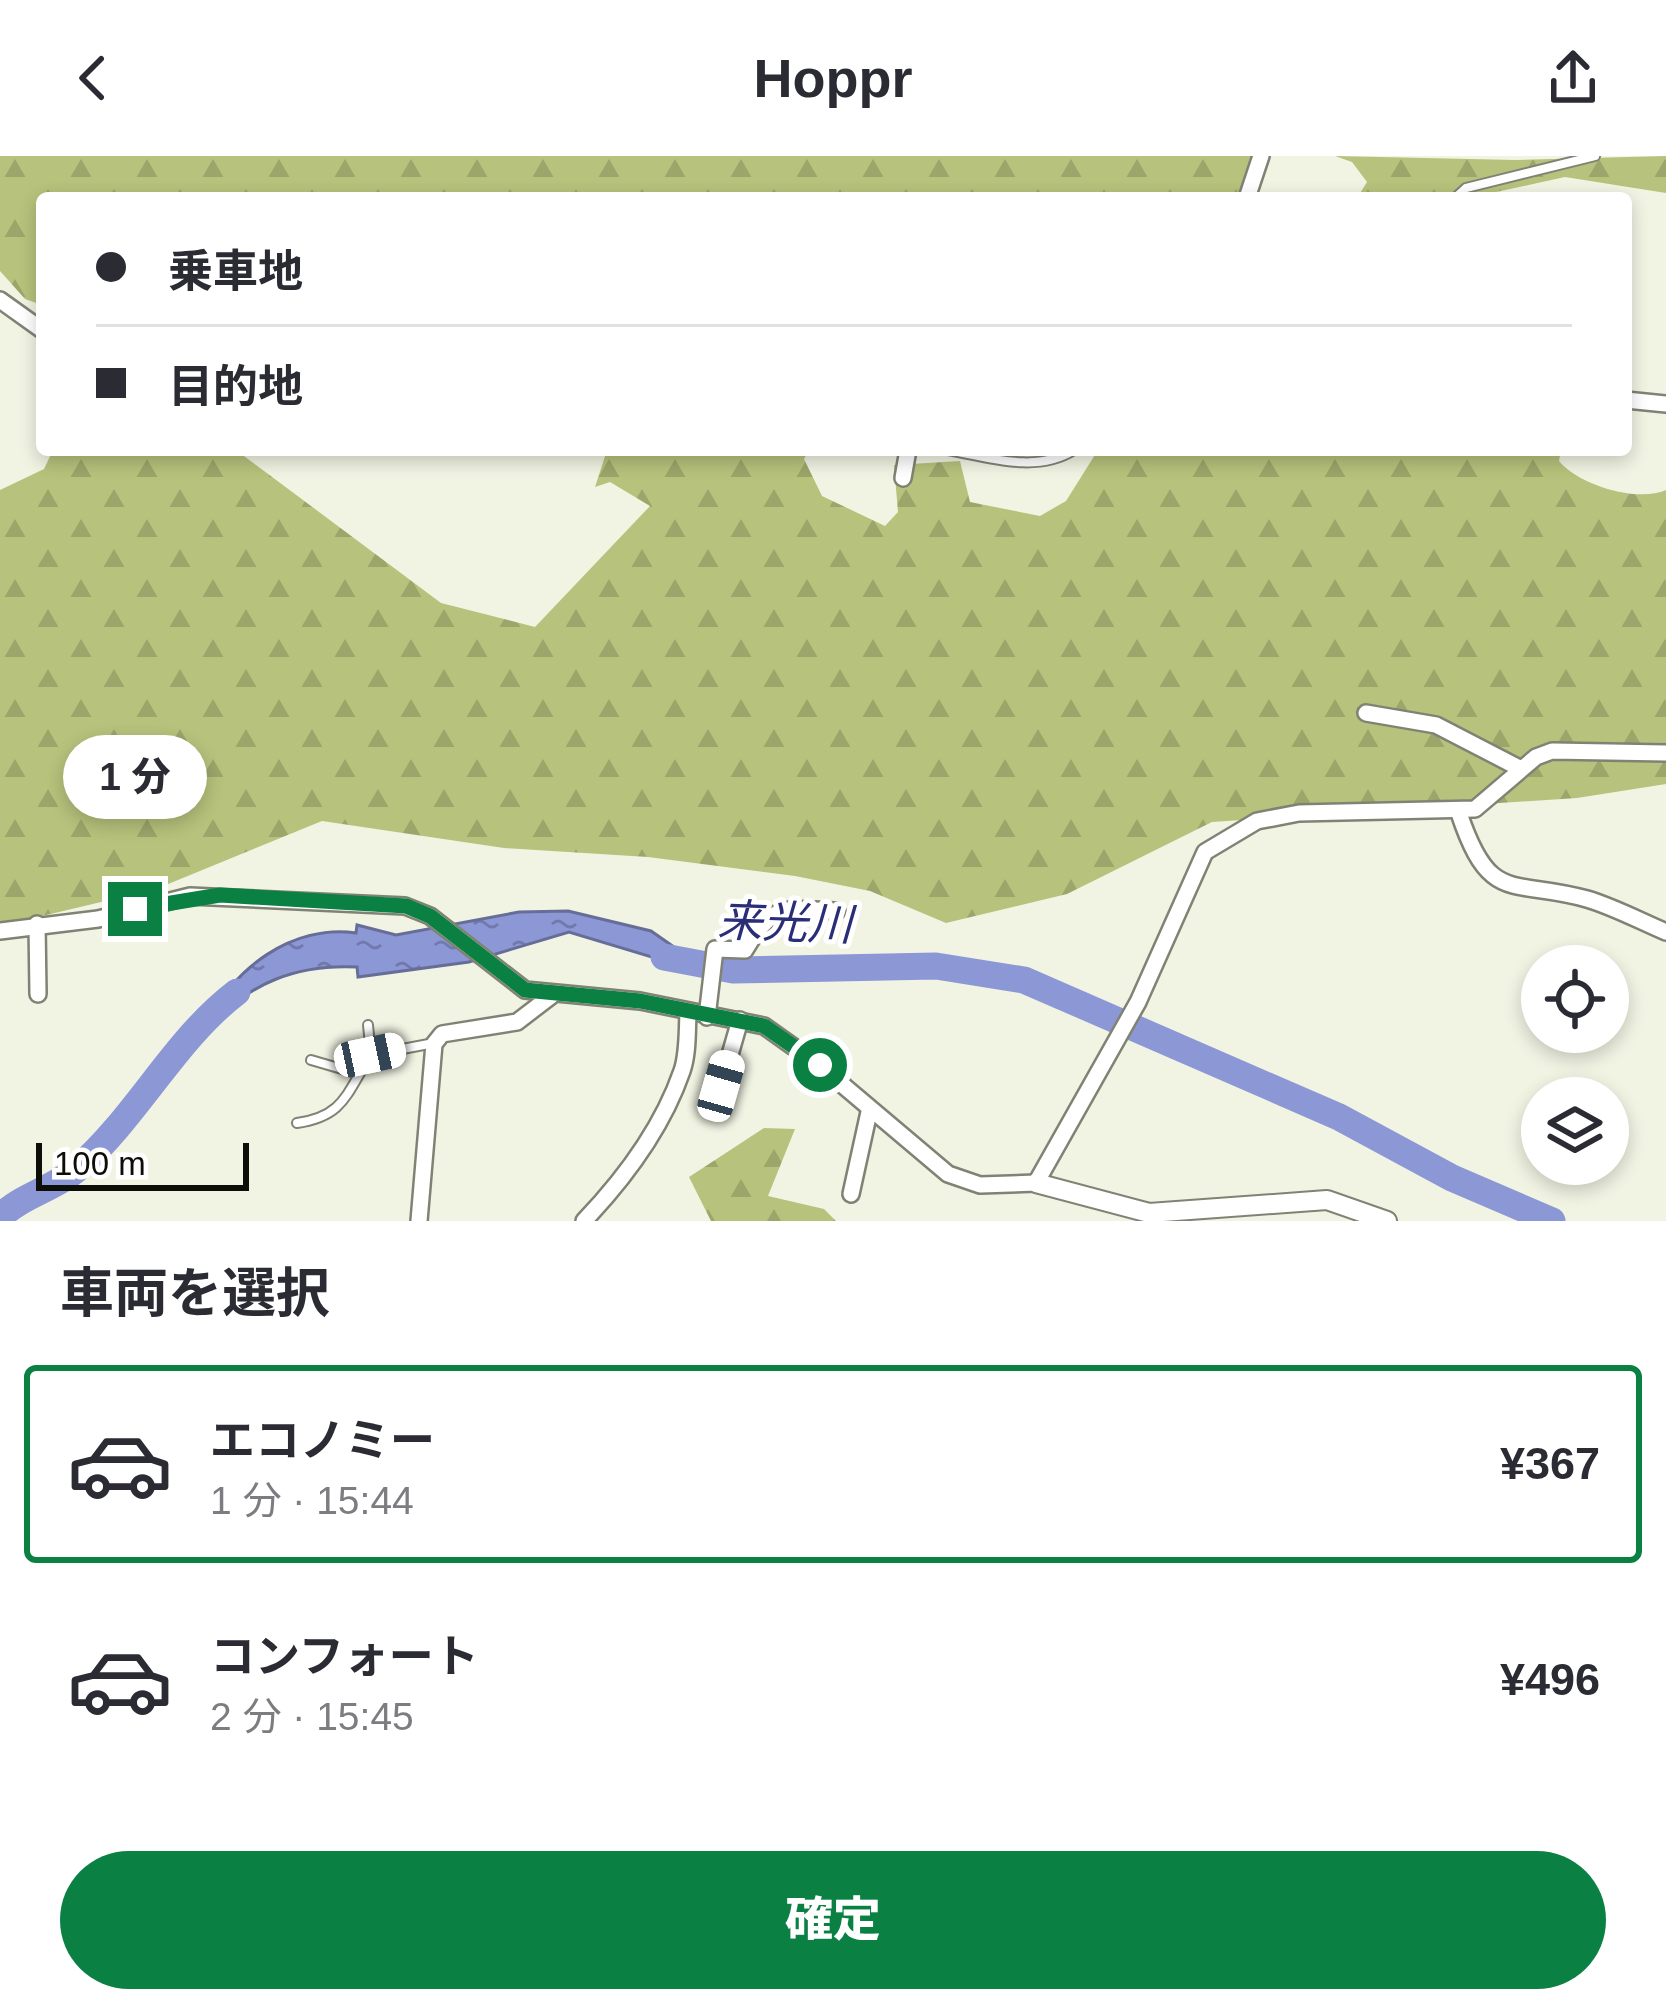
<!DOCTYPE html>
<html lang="ja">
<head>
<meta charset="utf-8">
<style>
  :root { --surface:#fff; --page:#f2f2f3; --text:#2b2b33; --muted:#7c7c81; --line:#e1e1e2; --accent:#0b8043 }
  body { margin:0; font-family:Helvetica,"Noto Sans JP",sans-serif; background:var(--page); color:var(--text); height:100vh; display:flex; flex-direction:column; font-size:45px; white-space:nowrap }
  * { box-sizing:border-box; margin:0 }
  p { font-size:39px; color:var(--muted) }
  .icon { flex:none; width:66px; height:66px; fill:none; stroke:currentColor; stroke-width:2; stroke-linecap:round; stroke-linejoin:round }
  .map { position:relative; height:1065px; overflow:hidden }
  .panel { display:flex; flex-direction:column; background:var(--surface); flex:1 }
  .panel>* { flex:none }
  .top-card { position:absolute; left:36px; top:36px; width:1596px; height:264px; border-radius:12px; box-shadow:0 6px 18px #0003; display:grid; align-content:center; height:264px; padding:0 60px; background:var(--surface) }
  .tools { position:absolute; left:1521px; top:789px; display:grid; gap:24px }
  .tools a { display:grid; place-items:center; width:108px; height:108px; border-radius:50%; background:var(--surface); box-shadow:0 6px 18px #0003; font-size:60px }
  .scale { position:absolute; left:36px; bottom:30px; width:213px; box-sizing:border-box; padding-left:12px; border:6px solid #0d0e08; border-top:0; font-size:33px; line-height:42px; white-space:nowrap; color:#0d0e08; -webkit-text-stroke:9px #fff; paint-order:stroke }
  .end { position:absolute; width:54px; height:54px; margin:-27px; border:15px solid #0b8043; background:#fff; box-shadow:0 0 0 6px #fff }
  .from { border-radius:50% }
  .bubble { position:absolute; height:84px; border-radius:42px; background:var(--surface); box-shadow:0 6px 18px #0003; font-size:39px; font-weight:800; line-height:84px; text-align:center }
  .car { position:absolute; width:36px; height:72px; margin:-36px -18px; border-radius:15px; box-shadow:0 0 9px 3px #0007; background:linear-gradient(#fff 24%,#345 0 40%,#fff 0 76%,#345 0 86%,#fff 0) }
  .top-card b { display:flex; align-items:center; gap:42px; height:114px; font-size:45px }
  .top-card b+b { border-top:3px solid var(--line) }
  .top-card i { width:30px; height:30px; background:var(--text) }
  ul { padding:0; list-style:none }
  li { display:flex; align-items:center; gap:36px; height:198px; margin:0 24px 18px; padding:0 36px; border:6px solid transparent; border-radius:12px }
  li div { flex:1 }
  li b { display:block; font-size:45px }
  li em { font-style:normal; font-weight:800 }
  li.on { border-color:var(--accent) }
  li>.icon { width:108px; height:108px; stroke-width:1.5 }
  h2 { padding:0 60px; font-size:54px; line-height:144px }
  .primary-button { display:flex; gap:24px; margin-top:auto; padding:24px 60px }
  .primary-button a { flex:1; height:138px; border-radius:72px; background:var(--accent); color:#fff; font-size:48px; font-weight:800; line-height:138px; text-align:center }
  header { display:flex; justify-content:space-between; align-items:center; height:156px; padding:0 60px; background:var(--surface); font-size:54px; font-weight:800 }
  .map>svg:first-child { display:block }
  .forest { fill:url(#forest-firs) }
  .water { fill:url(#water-ripples); stroke:#666e98; stroke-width:3 }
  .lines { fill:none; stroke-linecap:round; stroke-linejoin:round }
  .river { stroke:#8c97d6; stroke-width:27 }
  .service-casing { stroke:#808374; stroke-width:12 }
  .minor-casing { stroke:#808374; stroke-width:20 }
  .tertiary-casing { stroke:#808374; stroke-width:22 }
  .service { stroke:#fff; stroke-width:8 }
  .minor { stroke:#fff; stroke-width:15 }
  .tertiary { stroke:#fff; stroke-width:18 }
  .route { stroke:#0b8043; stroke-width:15 }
  .labels { text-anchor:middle; stroke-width:10; stroke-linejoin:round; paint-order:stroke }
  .water-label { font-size:45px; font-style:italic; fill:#2a2e77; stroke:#fff }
</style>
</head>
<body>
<header><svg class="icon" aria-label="back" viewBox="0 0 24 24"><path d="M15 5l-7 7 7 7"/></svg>Hoppr<svg class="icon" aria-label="share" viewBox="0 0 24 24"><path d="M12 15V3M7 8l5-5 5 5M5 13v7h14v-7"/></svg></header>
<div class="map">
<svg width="1666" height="1065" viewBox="0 0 1666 1065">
  <defs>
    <pattern id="forest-firs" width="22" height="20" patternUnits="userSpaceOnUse" patternTransform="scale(3)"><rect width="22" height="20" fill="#b7c27c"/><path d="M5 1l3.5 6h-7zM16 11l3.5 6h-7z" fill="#9ca66a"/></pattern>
    <pattern id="water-ripples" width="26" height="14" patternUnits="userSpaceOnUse" patternTransform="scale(3)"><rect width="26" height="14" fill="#8c97d6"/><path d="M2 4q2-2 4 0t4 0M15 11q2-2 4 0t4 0" fill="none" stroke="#717aac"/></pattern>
  </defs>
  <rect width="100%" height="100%" fill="#f1f4e3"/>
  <!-- forest -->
  <g class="forest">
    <path d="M0,0H1263L1249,42H42V149L25,143L0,115Z"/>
    <path d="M1335,0L1515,4L1666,0V37L1565,21L1469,42H1357L1367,26L1352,6Z"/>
    <path d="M53,294H236L441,447L535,471L650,350L610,326L595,331L607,294H809L804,303L822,340L885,370L898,356L894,309L960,305L970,346L1040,360L1066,345L1098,294H1561L1559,305C1579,329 1637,347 1666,334V628L1577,642L1212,666L1067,738L946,767L870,735L795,720L648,701L504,692L322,665L156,733L0,770V334L44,313Z"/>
    <path d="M764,972L795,973L768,1040L824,1053L836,1065H711L689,1021Z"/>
  </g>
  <!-- water -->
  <path class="water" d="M568,755L651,775L697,807L688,812L569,776L469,806L358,821L357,811C295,808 252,827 207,870C231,812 294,768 356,777L357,769L396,779L519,756Z"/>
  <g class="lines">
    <!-- river -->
    <g class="river">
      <path d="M664,801L733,814L936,810L1024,824L1339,961L1452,1022L1552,1065"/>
      <path d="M0,1061C22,1039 55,1033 79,1011C138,959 175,883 237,836"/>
    </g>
    <defs>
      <g id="service">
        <path d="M1455,42L1466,32L1595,0"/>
        <path d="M948,294C988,301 1036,318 1074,294"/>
        <path d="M368,869L371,899"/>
        <path d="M311,904L359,918"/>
        <path d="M297,967C345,960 346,937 371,899L434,887"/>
      </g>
      <g id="minor">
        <path d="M1247,42L1261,0"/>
        <path d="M0,144L42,174"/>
        <path d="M1626,244L1666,248"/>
        <path d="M903,322L908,294"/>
        <path d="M1366,557L1436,569L1521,613"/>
        <path d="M1459,657C1490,750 1512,722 1587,743C1614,751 1640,765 1666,776"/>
        <path d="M37,768L38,838"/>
        <path d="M0,775L98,763L190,740L405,750L430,760L525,834L640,845L764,870L819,909L948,1018L980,1029L1036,1027L1138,846L1205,696L1257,665L1299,657L1475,653L1536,601L1552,595L1666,597"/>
        <path d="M707,861L715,793L745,794C773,746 784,753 837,755"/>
        <path d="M721,930L740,864"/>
        <path d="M851,1038L869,956"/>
        <path d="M419,1065L434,888L442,878L517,866L551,840"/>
        <path d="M584,1065C624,1023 663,970 682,915C688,898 687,876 688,858"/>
      </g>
      <path id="tertiary" d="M1036,1027L1149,1057L1327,1044L1387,1065"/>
    </defs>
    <!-- service casing -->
    <use href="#service" class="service-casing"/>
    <!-- minor casing -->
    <use href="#minor" class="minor-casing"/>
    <!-- tertiary casing -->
    <use href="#tertiary" class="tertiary-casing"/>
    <!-- service -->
    <use href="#service" class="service"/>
    <!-- minor -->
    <use href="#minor" class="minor"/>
    <!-- tertiary -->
    <use href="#tertiary" class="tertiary"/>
  </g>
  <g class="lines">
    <!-- route -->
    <path class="route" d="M135,753L220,739L406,750L430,760L525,834L640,845L764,870L820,909"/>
  </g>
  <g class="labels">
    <!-- water labels -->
    <g class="water-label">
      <text transform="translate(785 766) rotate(2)" y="16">来光川</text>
    </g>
  </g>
</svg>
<div class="tools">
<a><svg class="icon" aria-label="locate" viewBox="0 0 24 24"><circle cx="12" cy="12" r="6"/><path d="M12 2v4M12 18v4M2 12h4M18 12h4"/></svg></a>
<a><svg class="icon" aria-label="layers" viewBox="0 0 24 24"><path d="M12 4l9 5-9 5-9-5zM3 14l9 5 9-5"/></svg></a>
</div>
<div class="scale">100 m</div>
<i class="end from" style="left:820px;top:909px"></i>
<i class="end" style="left:135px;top:753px"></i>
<div class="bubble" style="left:63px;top:579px;width:144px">1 分</div>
<i class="car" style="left:370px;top:899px;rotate:78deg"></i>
<i class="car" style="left:721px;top:930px;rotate:16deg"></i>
<div class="top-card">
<b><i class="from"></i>乗車地</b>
<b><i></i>目的地</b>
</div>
</div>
<section class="panel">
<h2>車両を選択</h2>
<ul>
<li class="on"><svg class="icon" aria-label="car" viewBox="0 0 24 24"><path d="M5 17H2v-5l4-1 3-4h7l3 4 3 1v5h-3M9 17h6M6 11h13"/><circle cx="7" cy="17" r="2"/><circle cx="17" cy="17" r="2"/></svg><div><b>エコノミー</b><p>1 分 · 15:44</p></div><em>¥367</em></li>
<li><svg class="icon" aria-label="car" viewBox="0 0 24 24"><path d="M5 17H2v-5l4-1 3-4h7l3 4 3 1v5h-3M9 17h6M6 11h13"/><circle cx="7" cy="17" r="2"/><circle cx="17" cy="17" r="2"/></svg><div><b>コンフォート</b><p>2 分 · 15:45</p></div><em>¥496</em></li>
</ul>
<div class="primary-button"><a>確定</a></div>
</section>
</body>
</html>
